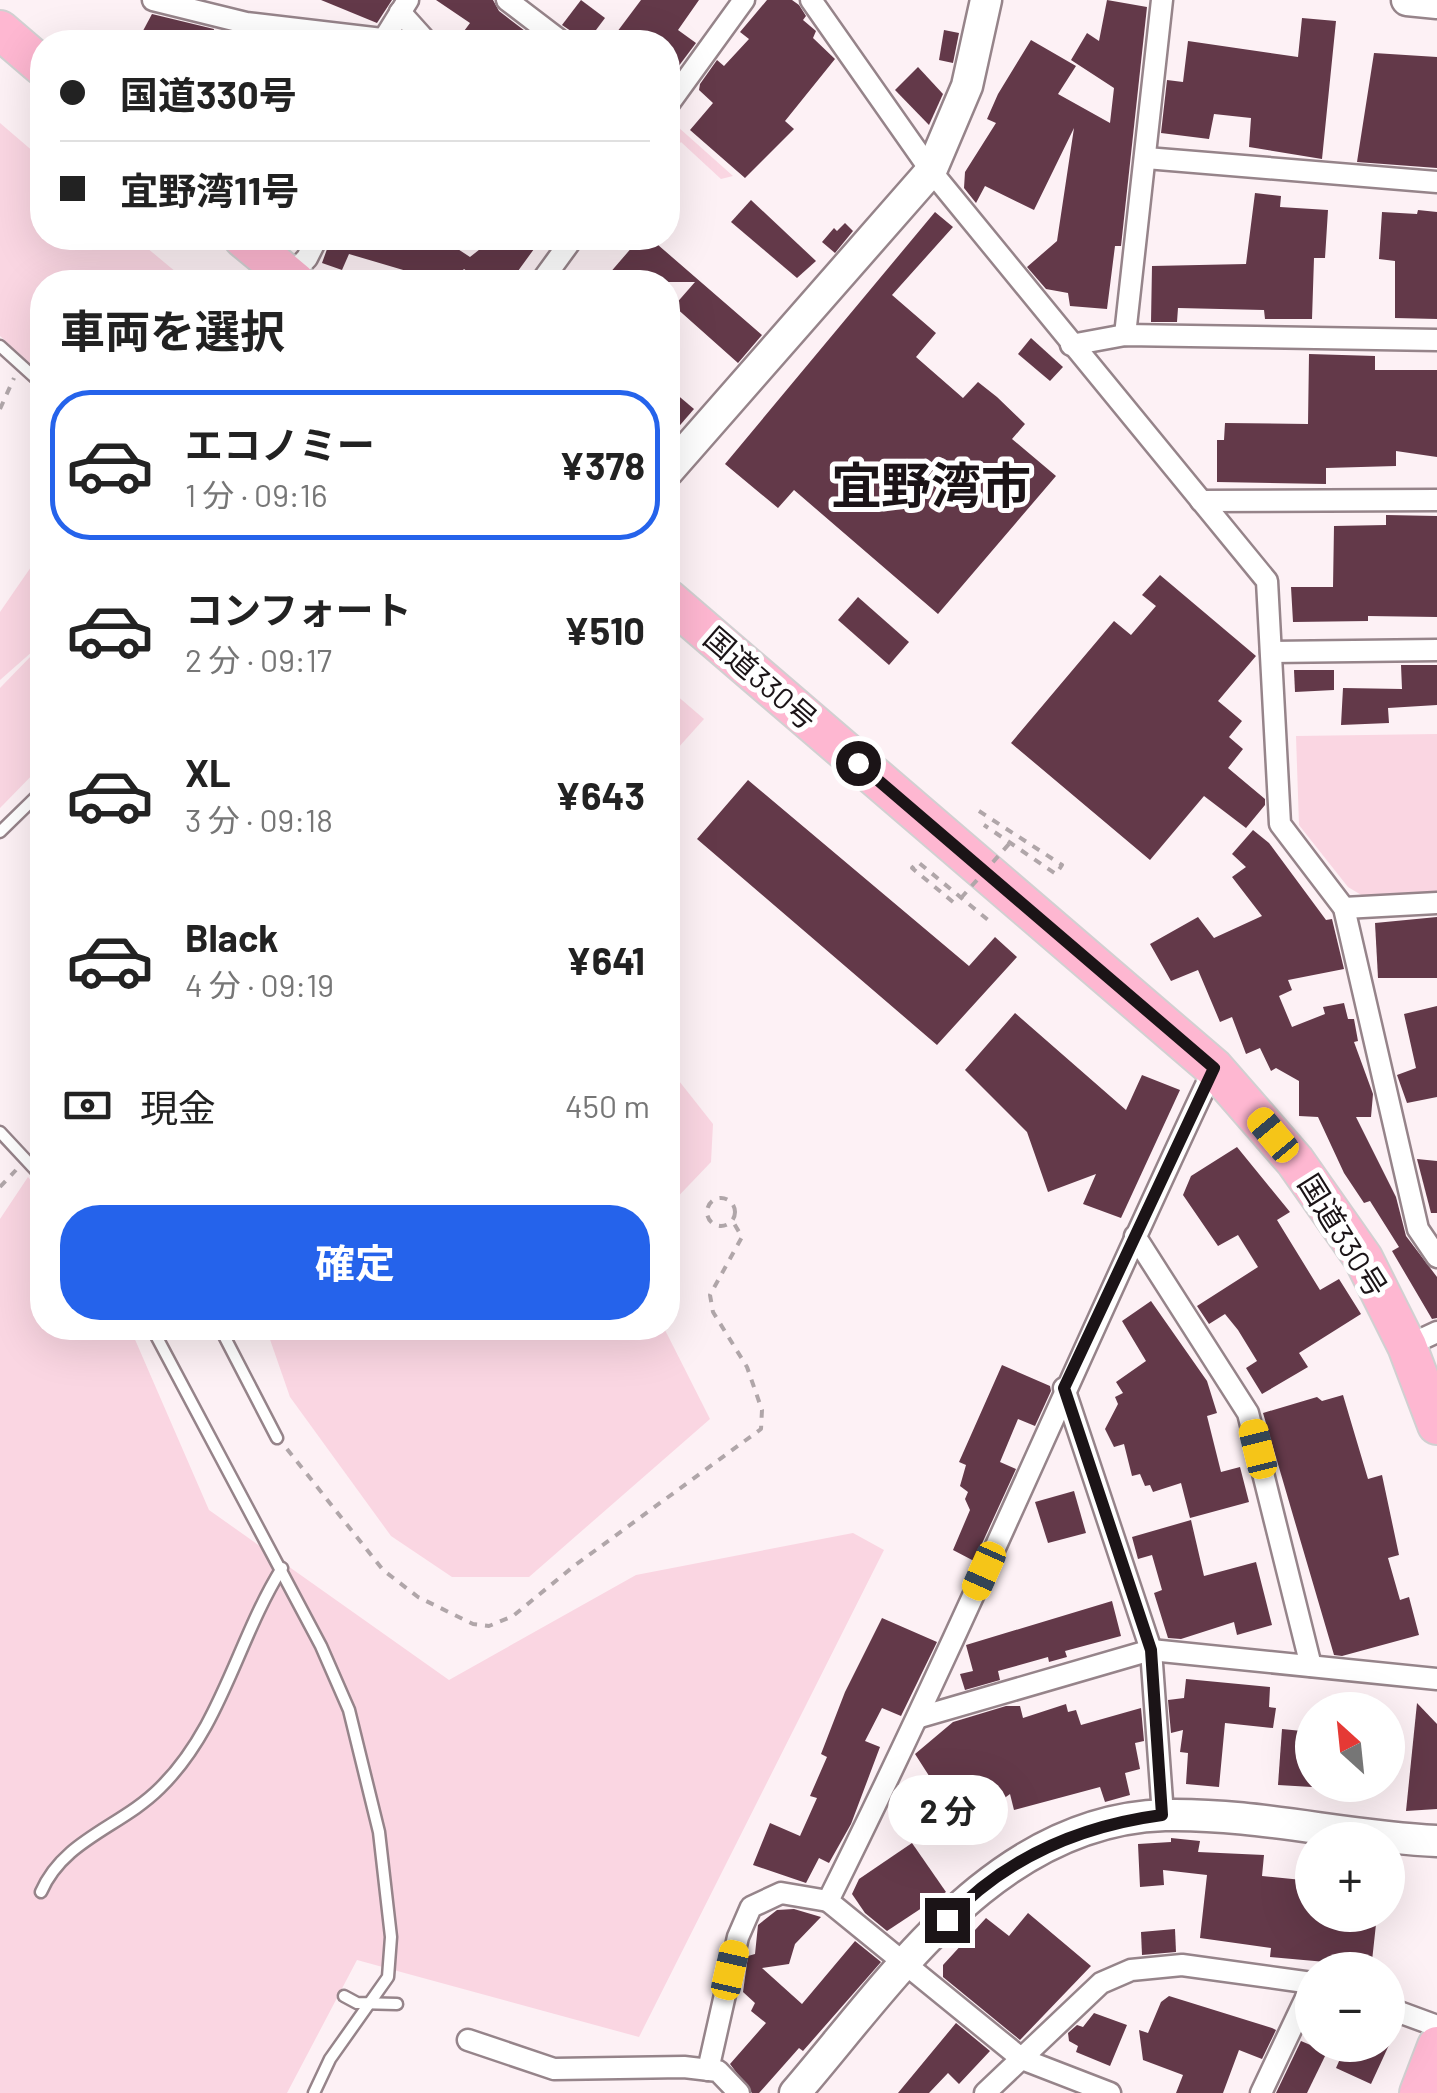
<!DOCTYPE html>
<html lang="ja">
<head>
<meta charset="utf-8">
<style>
  :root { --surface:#fff; --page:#f2f2f2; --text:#222; --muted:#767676; --line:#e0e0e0; --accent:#2563eb }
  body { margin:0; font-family:Barlow,"Noto Sans JP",sans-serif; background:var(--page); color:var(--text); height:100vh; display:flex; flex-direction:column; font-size:38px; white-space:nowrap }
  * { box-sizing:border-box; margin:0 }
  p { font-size:32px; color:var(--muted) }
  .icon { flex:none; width:55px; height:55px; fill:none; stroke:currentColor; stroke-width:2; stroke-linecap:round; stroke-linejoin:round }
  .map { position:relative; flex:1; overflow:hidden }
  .drawer { position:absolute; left:30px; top:270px; width:650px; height:1070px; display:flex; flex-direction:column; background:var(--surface); border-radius:40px; box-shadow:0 10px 40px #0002 }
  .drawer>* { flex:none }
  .top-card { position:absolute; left:30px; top:30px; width:650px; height:220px; border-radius:40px; box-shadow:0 10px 40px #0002; display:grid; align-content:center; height:220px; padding:0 30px; background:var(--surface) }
  .needle { width:65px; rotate:333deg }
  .fabs { position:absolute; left:1295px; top:1692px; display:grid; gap:20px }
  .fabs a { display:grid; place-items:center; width:110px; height:110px; border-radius:50%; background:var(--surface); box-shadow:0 10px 40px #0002; font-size:50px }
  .end { position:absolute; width:45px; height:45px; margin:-22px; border:12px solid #1b1417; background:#fff; box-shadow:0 0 0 5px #fff }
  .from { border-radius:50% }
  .bubble { position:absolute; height:70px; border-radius:35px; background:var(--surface); box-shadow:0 10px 40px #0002; font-size:32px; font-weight:700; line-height:70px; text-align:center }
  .car { position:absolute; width:30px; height:60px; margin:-30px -15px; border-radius:12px; box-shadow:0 0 8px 2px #0007; background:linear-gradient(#f5c518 24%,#345 0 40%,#f5c518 0 76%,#345 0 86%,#f5c518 0) }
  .top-card b { display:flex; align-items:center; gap:35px; height:95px; font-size:38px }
  .top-card b+b { border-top:2px solid var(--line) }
  .top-card i { width:25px; height:25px; background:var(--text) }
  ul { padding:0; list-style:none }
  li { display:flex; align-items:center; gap:30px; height:150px; margin:0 20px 15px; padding:0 10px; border:5px solid transparent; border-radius:40px }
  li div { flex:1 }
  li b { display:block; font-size:38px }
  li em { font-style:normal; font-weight:700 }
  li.on { border-color:var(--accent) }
  li>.icon { width:90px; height:90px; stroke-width:1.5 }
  h2 { padding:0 30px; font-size:45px; line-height:120px }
  .pay { display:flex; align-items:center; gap:25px; height:110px; padding:0 30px; font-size:38px }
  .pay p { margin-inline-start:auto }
  .primary-button { display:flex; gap:20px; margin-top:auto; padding:20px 30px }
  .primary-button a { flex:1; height:115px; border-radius:40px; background:var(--accent); color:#fff; font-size:40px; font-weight:700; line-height:115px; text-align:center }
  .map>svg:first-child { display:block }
  .green { fill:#fad6e2 }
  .building { fill:#633949 }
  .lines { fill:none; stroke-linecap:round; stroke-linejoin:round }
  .lane-casing { stroke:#96848a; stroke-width:15 }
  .street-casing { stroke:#96848a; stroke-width:25 }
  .secondary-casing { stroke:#96848a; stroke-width:35 }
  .highway-casing { stroke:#d1d0d1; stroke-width:42 }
  .path { stroke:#b0a6a9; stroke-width:4; stroke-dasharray:8 8; stroke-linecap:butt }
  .lane { stroke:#fff; stroke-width:10 }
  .street { stroke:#fff; stroke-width:20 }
  .secondary { stroke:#fff; stroke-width:30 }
  .highway { stroke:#feb7d1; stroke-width:38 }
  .path-bridge { stroke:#b0a6a9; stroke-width:4; stroke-dasharray:8 8; stroke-linecap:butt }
  .route { stroke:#1b1417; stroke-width:12 }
  .labels { text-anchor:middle; stroke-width:10; stroke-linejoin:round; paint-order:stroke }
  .street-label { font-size:30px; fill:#1b1417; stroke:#fff }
  .town-label { font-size:50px; font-weight:bold; fill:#1b1417; stroke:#fff }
</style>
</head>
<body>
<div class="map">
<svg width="1437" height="2093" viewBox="0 0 1437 2093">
  <rect width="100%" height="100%" fill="#fdf1f5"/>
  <!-- green -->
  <g class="green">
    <path d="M668,119H669L733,176L721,179L681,142L668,156Z"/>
    <path d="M0,123L42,159V238H135L188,282H42V374L0,336Z"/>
    <path d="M42,551V643L0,680V612Z"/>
    <path d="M42,650V765L0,808V688L33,654Z"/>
    <path d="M668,688L704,719L668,759Z"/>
    <path d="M1437,734V894L1363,896L1348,887L1299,825L1296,736Z"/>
    <path d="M668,1067L713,1124L711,1162L668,1207Z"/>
    <path d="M28,1177L42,1193V1328H130L209,1510L449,1680L636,1575L853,1533L884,1550L639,2037L357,1960L287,2093H0V1219Z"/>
    <path d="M266,1328H664L710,1419L529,1577H452L391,1536L290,1397Z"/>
  </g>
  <!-- building -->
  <g class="building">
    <path d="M321,0H392L377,23Z"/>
    <path d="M436,0H493L499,11L529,34L522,42H456L470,23Z"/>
    <path d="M581,0L605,18L587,42L562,25Z"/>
    <path d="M641,0H699L678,30L696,43L678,67L668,59V42H623L614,36Z"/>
    <path d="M767,0H792L799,5L806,16L803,20L816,31L813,38L835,59L785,121L794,129L745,178L690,130L713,103L699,90L700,84L717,60L724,66L749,39L740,32Z"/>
    <path d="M1107,0L1147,7L1121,246H1115L1107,309L1070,306L1068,293L1046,289L1027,267L1057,241L1074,128L1034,210L985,186L976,203L964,188L965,172L996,123L987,119L998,94L1031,40L1076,66L1058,94L1110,123L1114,88L1071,60L1087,33L1099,41Z"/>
    <path d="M152,14L214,29L212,42H137Z"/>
    <path d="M1302,18L1336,21L1322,159L1249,147L1251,118L1214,114L1209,139L1161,133L1167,80L1183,82L1188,41L1298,57Z"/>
    <path d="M944,30L959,33L953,63L939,60Z"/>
    <path d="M1374,53L1437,57V168L1357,162Z"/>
    <path d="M918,67L943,94L929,125L895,90Z"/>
    <path d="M1255,193L1281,196L1280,207L1328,210L1325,258H1314L1312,319H1265L1264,310L1178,308L1177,322H1151L1152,266L1246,264Z"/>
    <path d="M751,200L816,261L797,278L731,222Z"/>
    <path d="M1418,210L1437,212V319L1395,318V261L1379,259L1382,212L1417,214Z"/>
    <path d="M935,212L953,227L892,295L936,333L916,357L963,398L978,382L997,397L1025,424L1012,439L1056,476L938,614L794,490L778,508L725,464Z"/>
    <path d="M845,223L853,231L835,253L822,242L834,228L837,231Z"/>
    <path d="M331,238H441L470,257L494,238H542L510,282H483L464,269L451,282H409L410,272L349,254L342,270L322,263Z"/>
    <path d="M640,238H650L762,335L738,363L674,306L695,282H602Z"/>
    <path d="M1031,338L1063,367L1050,381L1018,354Z"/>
    <path d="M1309,354L1375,356V370H1437V457L1396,451V466L1326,468V484L1217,482V440H1224L1225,423L1308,424Z"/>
    <path d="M668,387L694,409L668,439Z"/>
    <path d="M1386,515L1437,516V617L1368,616V621L1293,622L1291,587H1333L1334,526L1386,525Z"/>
    <path d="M1160,575L1256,656L1218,701L1242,721L1229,737L1243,749L1228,768L1265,799V805L1246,828L1204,796L1150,860L1011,743L1114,621L1131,635L1156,606L1142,595Z"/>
    <path d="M858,597L909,642L889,665L838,620Z"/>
    <path d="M1401,665H1437V705L1388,708L1389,723L1341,725L1343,688L1402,689Z"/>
    <path d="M1294,670H1334V690L1295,692Z"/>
    <path d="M748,780L969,966L995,937L1017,957L937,1045L697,839Z"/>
    <path d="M1253,830L1269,843L1326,920L1332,919L1344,969L1288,980L1292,990L1279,996L1292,1027L1325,1014L1323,1007L1344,1003L1348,1019H1354L1358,1041L1354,1042L1373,1094L1371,1117H1356L1396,1197L1406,1236L1437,1277V1318L1432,1319L1392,1251L1399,1247L1370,1201L1364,1203L1344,1173L1318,1117L1299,1116V1081L1276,1068L1271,1071L1260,1048L1246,1054L1232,1017L1220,1022L1198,970L1171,981L1150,944L1198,917L1214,938L1262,916L1232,877L1246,867L1232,854Z"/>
    <path d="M1437,917V978H1378L1375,923Z"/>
    <path d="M1437,1006V1097L1407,1103L1397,1075L1416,1068L1404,1014Z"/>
    <path d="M1015,1013L1126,1110L1142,1075L1180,1090L1121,1218L1083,1204L1096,1174L1048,1192L1027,1132L965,1070Z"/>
    <path d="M1237,1147L1290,1212L1277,1220L1320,1290L1339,1279L1361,1314L1299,1353L1308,1367L1262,1394L1246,1368L1257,1361L1238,1330L1225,1314L1209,1324L1197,1306L1258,1267L1238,1235L1218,1246L1183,1195L1191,1176Z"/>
    <path d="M1417,1159L1437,1161V1213H1431Z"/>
    <path d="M1151,1301L1207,1381L1217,1413L1207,1416L1221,1472L1240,1467L1249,1502L1190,1518L1181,1483L1153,1492L1150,1485L1145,1486L1140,1474L1132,1476L1124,1444L1114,1447L1105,1429L1118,1404L1115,1397L1123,1393L1116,1382L1146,1361L1122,1321Z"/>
    <path d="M1002,1365L1050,1386L1051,1391L1035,1426L1018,1419L1000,1462L1016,1469L974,1561L953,1550L970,1510L965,1499L968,1492L960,1486L966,1465L959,1462Z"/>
    <path d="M1343,1395L1368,1479L1382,1475L1399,1555L1388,1558L1400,1600L1409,1597L1419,1635L1342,1656L1334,1655L1263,1413L1317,1397L1322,1401Z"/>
    <path d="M1074,1491L1086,1533L1048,1543L1035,1502Z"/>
    <path d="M1191,1520L1204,1576L1256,1562L1272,1625L1237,1635L1234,1622L1181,1639L1168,1638L1154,1593L1162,1590L1152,1555L1138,1559L1132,1537Z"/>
    <path d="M1112,1601L1121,1636L1065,1651L1067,1657L1049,1662L1048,1657L998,1671L1000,1680L965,1690L960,1674L973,1671L966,1645Z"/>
    <path d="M882,1618L937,1642L901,1716L882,1708L865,1741L880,1747L851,1824L829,1863L819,1858L806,1883L753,1865L770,1823L800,1836L817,1798L810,1796L827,1757L821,1754L845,1692Z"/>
    <path d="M1186,1679L1270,1687L1269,1707L1276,1708L1273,1728L1225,1723L1219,1787L1186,1784L1188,1753L1180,1752L1183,1730L1171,1733L1168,1700L1184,1698Z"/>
    <path d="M1417,1703L1437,1724V1809L1406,1811Z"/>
    <path d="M1066,1704L1068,1712L1076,1710L1081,1725L1141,1708L1144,1741L1135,1743L1140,1769L1125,1773L1130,1795L1105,1802L1100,1787L1014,1810L1010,1794L961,1830L929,1785L933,1782L915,1754L953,1722L1006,1706H1020L1023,1718Z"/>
    <path d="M1282,1729L1312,1732V1787L1278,1785Z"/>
    <path d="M1171,1838L1200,1841L1198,1852L1264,1855L1262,1876L1312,1881V1915H1377L1371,1970H1336L1337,1963L1270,1957L1271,1948L1200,1938L1207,1875L1163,1870L1164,1885L1140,1887L1138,1844L1171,1842Z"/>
    <path d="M912,1843L946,1892L887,1931L865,1913L852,1894L859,1879Z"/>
    <path d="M794,1909L821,1917L795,1944L789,1964L762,1968L802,2004L855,1941L881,1962L803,2051L799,2048L759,2093H752L730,2064L766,2023L751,2011L755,2003L743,1992L748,1956L755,1954L758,1925L777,1910Z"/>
    <path d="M1028,1913L1091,1966L1020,2040L943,1977V1965L986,1918L1009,1936Z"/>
    <path d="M1175,1929L1176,1952L1142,1955L1141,1932Z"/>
    <path d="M1169,1996L1272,2028L1276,2030L1262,2059L1239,2050L1223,2093H1176L1183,2075L1143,2060L1139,2030L1148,2033L1161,2002Z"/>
    <path d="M1094,2013L1127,2025L1110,2066L1076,2052L1078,2046L1069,2041L1068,2033L1077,2025L1083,2027Z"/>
    <path d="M956,2023L990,2051L959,2084L948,2073L929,2093H898Z"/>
    <path d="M1301,2041L1327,2052L1307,2093H1276Z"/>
    <path d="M1346,2045H1389L1371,2084L1336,2068Z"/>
  </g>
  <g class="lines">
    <defs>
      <g id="lane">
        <path d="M0,346L42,384"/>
        <path d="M0,832L42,791"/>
        <path d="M0,1132L42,1177"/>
        <path d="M152,1328L321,1646L349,1710L379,1832L391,1937L388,1977L330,2059L314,2093"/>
        <path d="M220,1328L277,1438"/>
        <path d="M41,1892C64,1839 121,1827 160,1788C222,1727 237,1640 282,1568"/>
        <path d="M344,1996L357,2003L397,2004"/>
      </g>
      <g id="street">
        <path d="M153,0L246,23L382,39"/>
        <path d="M507,0L562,42"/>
        <path d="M811,0L931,171L1267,581L1280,824L1344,908L1418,1229L1437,1257"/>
        <path d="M400,12L427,42"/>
        <path d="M382,42L408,0"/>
        <path d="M668,105L744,0"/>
        <path d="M1146,158L1437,182"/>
        <path d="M289,277L307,258L317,238"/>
        <path d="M541,282L573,238"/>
        <path d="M1125,335L1162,0"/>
        <path d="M1071,345L1125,335L1437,340"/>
        <path d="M1201,501L1437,500"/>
        <path d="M1271,652L1437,650"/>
        <path d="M1344,908L1437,903"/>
        <path d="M1135,1236L1248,1413L1311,1666"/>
        <path d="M1407,1346L1437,1332"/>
        <path d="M1064,1388L1151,1650L1163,1815"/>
        <path d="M920,1717L1151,1650L1437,1679"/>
        <path d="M1388,2008L1437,2026"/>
        <path d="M468,2040L554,2069L684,2067L718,2071L739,2093"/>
        <path d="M708,2070L738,1937L751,1907L781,1893L828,1901"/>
        <path d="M985,2093L1101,1983L1131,1970L1182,1965L1312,1983"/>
        <path d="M1110,2093L1022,2059L828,1901C965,1627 1083,1345 1214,1068"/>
        <path d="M1261,2093L1312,1985"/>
      </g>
      <g id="secondary">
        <path d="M1407,0L1437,3"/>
        <path d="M668,471L931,171L967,86L986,0"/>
        <path d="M795,2093C894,1978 996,1820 1165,1815C1256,1813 1347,1837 1437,1841"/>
      </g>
      <g id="highway">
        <path d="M0,30L42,66"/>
        <path d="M243,238L296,282"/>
        <path d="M668,599L1214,1068L1295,1161L1363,1258L1407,1346L1437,1425"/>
        <path d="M1419,2093L1437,2046"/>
      </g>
    </defs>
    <!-- lane casing -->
    <use href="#lane" class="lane-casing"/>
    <!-- street casing -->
    <use href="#street" class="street-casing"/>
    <!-- secondary casing -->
    <use href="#secondary" class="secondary-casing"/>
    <!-- highway casing -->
    <use href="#highway" class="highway-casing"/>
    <!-- path -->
    <g class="path">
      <path d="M0,409L14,378"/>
      <path d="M979,811L1062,865L1056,874L984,825"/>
      <path d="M953,902L912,868L918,862L988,920"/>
      <path d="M0,1187L16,1170"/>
      <circle cx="721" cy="1212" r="14"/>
      <path d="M287,1449L383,1570L418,1597L473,1624L489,1626L513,1616L574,1566L761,1429L762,1410L747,1367L713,1312L710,1295L742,1237L732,1220"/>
    </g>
    <!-- lane -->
    <use href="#lane" class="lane"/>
    <!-- street -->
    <use href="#street" class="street"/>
    <!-- secondary -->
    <use href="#secondary" class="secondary"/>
    <!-- highway -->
    <use href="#highway" class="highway"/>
    <!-- path-bridge -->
    <path class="path-bridge" d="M961,898L1009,844"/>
  </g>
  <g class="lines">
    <!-- route -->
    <path class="route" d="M858,763L1214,1068L1064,1388L1151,1650L1162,1815C1079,1826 1005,1858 947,1920"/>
  </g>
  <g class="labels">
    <!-- street labels -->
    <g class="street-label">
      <text transform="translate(760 679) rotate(41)" y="10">国道330号</text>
      <text transform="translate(1342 1236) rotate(58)" y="10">国道330号</text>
    </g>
    <!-- town labels -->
    <g class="town-label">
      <text x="931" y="504">宜野湾市</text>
    </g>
  </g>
</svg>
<div class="fabs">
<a><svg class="needle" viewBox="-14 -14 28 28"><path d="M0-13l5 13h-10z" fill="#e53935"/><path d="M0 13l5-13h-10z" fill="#767676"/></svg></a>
<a>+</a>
<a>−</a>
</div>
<i class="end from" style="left:858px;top:763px"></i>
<i class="end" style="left:947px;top:1920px"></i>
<div class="bubble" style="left:888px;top:1775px;width:120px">2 分</div>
<i class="car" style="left:1273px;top:1135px;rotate:320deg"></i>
<i class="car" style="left:1258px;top:1449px;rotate:346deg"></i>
<i class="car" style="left:984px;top:1571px;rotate:204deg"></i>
<i class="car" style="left:730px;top:1970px;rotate:13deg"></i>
<div class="top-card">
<b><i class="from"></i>国道330号</b>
<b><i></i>宜野湾11号</b>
</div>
<section class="drawer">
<h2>車両を選択</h2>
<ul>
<li class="on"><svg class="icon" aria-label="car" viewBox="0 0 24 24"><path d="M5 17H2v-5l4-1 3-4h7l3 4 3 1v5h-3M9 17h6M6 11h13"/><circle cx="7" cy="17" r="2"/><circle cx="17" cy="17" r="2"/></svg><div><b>エコノミー</b><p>1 分 · 09:16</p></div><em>¥378</em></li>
<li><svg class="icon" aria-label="car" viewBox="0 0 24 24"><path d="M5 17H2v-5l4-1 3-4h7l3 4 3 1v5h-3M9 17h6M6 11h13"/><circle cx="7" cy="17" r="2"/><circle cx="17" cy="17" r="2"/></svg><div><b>コンフォート</b><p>2 分 · 09:17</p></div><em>¥510</em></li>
<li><svg class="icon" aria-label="car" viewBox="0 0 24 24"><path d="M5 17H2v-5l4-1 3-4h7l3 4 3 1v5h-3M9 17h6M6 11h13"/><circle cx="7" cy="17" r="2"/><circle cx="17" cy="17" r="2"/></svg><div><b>XL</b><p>3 分 · 09:18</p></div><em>¥643</em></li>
<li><svg class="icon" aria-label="car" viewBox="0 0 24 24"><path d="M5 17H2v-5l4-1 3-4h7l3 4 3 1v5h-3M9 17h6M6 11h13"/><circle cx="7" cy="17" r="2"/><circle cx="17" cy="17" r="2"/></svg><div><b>Black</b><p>4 分 · 09:19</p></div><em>¥641</em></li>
</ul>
<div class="pay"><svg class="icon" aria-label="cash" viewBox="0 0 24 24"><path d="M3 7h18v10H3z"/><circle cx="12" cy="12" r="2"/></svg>現金<p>450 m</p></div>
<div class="primary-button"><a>確定</a></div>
</section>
</div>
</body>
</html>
